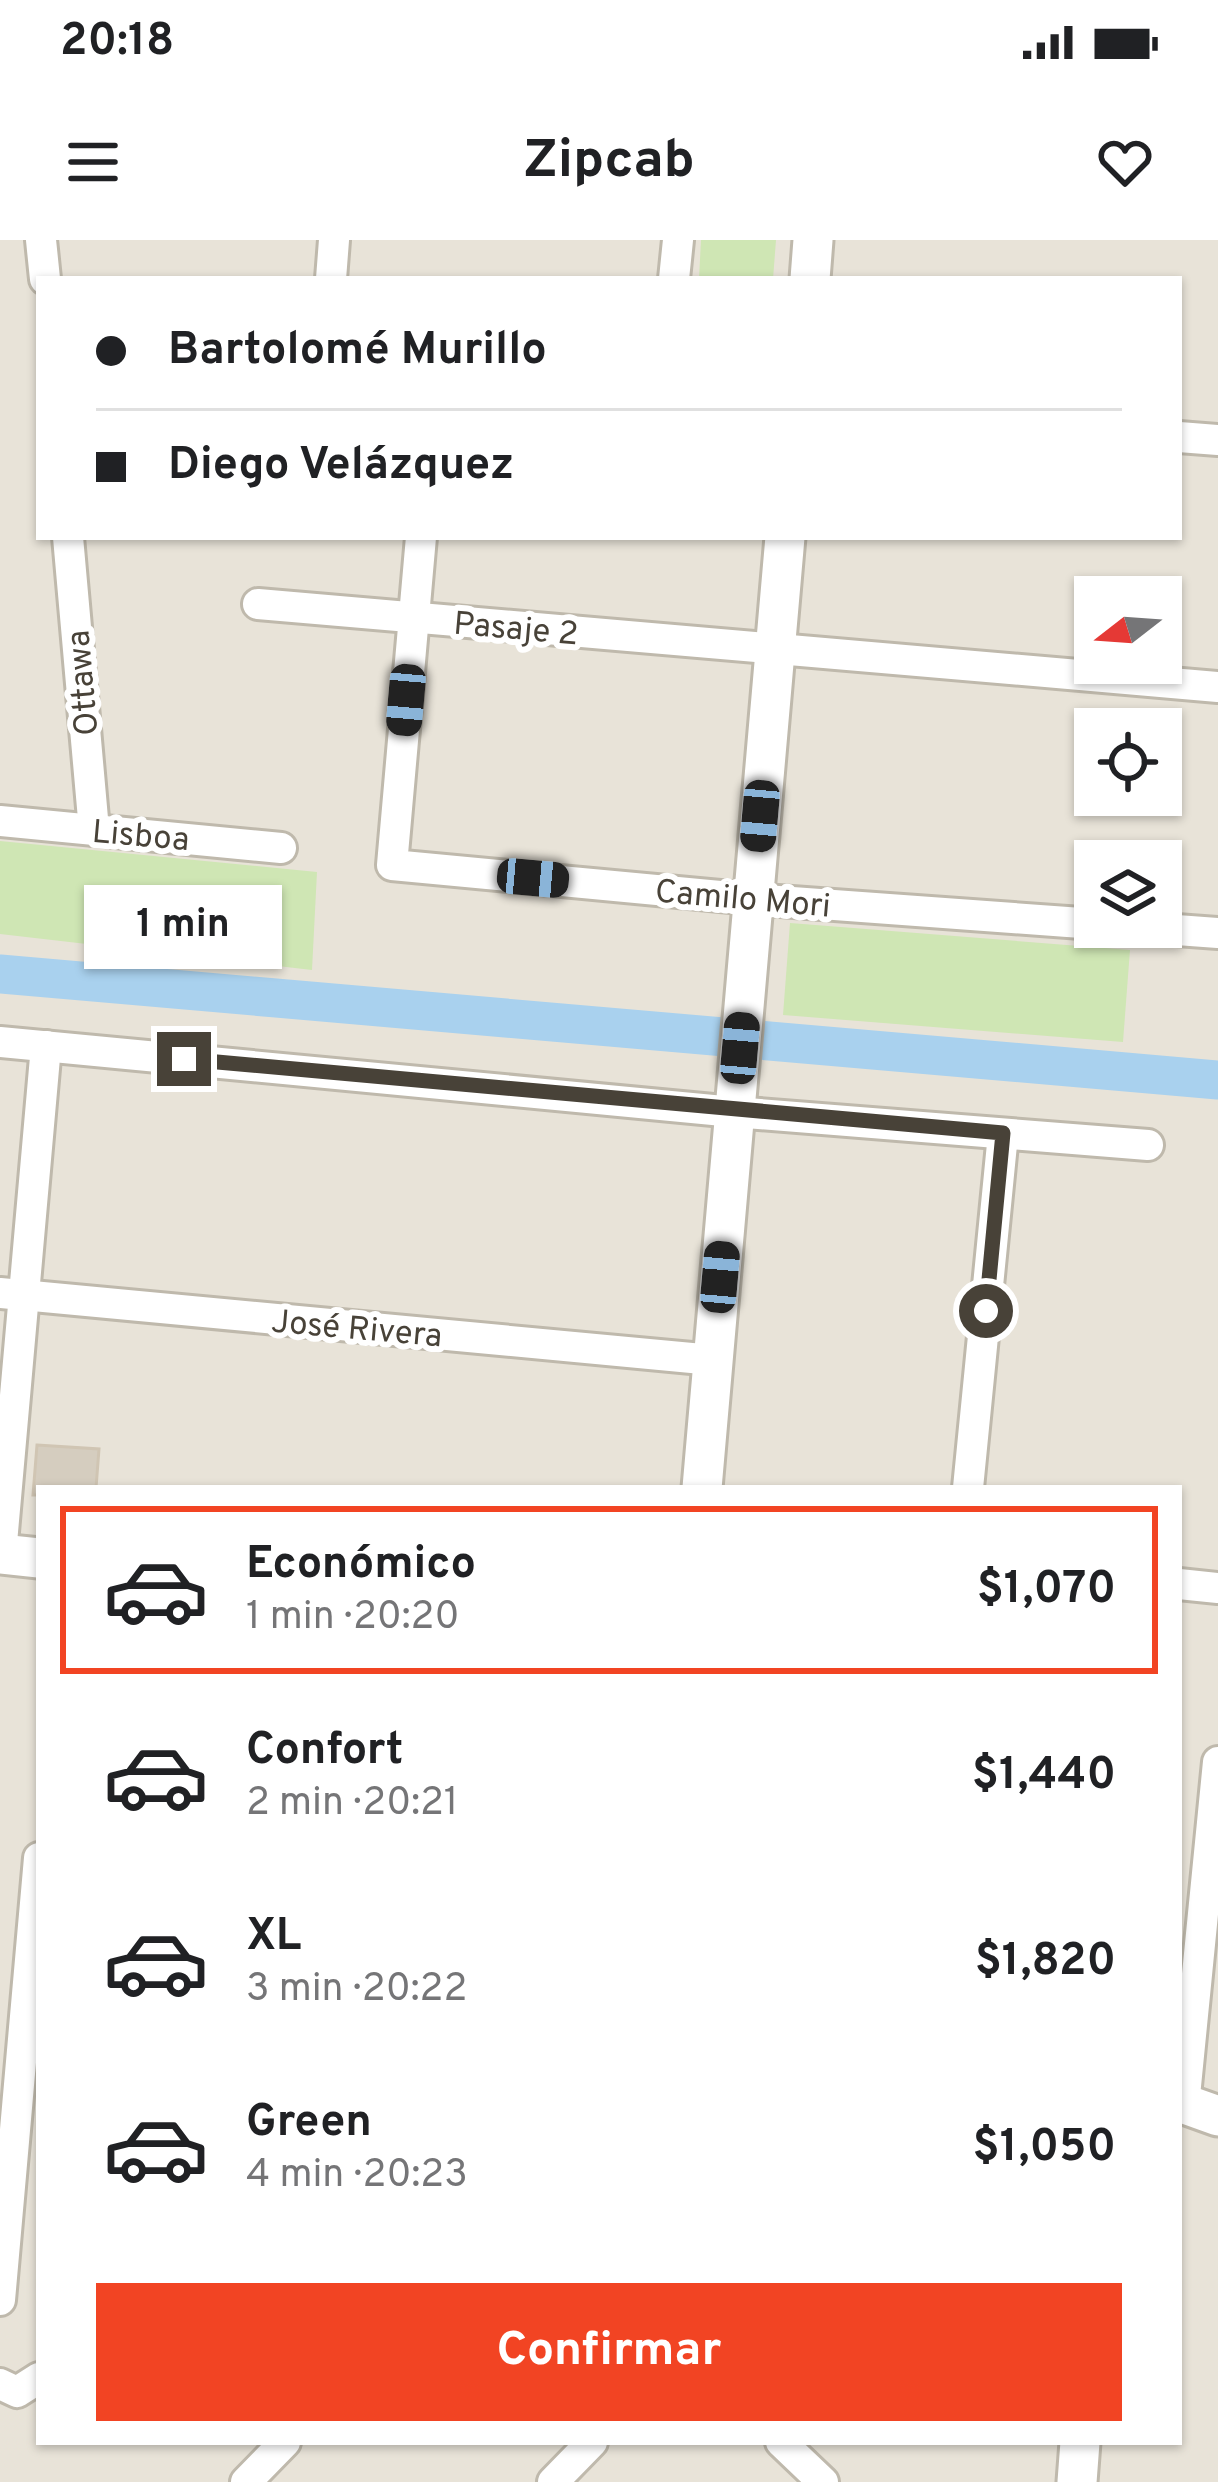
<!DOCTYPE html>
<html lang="es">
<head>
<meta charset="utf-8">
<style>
  :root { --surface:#fff; --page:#f2f2f2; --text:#202124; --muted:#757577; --line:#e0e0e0; --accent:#f24423 }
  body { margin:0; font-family:Overpass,sans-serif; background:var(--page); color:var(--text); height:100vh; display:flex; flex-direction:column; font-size:45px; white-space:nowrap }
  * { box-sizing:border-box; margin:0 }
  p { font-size:39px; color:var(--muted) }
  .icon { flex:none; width:66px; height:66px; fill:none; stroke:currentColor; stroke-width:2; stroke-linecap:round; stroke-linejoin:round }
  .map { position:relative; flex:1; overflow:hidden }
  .details { position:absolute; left:36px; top:1245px; width:1146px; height:960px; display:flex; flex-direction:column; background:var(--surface); border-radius:0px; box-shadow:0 3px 9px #0004 }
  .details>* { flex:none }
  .guide { position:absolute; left:36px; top:36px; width:1146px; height:264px; border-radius:0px; box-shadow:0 3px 9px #0004; display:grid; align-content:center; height:264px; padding:0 60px; background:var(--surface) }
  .needle { width:78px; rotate:253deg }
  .buttons { position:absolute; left:1074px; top:336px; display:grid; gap:24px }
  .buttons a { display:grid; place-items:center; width:108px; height:108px; border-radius:0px; background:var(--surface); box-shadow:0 3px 9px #0004; font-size:60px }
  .end { position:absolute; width:54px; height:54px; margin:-27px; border:15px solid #484238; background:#fff; box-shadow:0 0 0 6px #fff }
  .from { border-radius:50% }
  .bubble { position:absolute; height:84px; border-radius:0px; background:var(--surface); box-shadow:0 3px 9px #0004; font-size:39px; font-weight:700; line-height:84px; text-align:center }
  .car { position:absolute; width:36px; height:72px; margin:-36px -18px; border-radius:15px; box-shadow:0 0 9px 3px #0007; background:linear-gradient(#222 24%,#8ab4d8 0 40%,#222 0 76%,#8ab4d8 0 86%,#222 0) }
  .guide b { display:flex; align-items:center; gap:42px; height:114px; font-size:45px }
  .guide b+b { border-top:3px solid var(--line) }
  .guide i { width:30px; height:30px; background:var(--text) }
  ul { padding:21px 0 0; list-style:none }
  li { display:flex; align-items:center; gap:36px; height:168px; margin:0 24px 18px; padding:0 36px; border:6px solid transparent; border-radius:0px }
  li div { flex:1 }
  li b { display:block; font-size:45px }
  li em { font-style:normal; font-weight:700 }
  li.active { border-color:var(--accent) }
  li>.icon { width:108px; height:108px; stroke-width:1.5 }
  .button { display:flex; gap:24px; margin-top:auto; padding:24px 60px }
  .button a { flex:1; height:138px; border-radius:0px; background:var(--accent); color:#fff; font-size:48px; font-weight:700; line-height:138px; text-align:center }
  .status { display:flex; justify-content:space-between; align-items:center; height:84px; padding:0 60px; background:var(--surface); direction:ltr }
  .status svg { height:33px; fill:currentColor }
  header { display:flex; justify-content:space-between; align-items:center; height:156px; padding:0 60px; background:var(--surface); font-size:54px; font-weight:700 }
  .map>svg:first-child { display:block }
  .residential { fill:#e8e3d8; fill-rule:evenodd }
  .green { fill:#cfe6b4 }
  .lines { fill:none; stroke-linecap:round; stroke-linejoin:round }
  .canal { stroke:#a9d1ee; stroke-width:39 }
  .building { fill:#d5cdbf; stroke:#d0c5b3; stroke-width:3 }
  .minor-casing { stroke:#bfb9ac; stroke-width:36 }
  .tertiary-casing { stroke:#bfb9ac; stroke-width:45 }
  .minor { stroke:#fff; stroke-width:30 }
  .tertiary { stroke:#fff; stroke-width:39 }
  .route { stroke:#484238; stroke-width:15 }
  .labels { text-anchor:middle; stroke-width:12; stroke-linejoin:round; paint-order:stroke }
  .street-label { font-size:33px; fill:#484238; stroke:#fff }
</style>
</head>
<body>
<div class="status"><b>20:18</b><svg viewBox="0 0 49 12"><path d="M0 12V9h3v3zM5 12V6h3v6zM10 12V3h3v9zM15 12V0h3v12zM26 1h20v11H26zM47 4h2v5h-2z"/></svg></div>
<header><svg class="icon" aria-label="menu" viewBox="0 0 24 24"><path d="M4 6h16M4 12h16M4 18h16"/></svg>Zipcab<svg class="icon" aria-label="heart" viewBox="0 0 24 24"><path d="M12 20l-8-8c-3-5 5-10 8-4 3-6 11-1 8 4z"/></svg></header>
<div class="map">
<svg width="1218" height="2242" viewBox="0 0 1218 2242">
  <rect width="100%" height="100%" fill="#f4f1ea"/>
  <!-- residential -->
  <path class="residential" d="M0,0H1218V2242H0ZM39,39H1179V297H39ZM1095,357H1161V423H1095ZM1095,489H1161V555H1095ZM1095,621H1161V687H1095ZM39,1248H1179V2202H39Z"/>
  <!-- green -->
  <g class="green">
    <path d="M701,0H776L773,39H699Z"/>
    <path d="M0,601L317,632L312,730L0,694Z"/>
    <path d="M790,683L1130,710L1123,802L783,775Z"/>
  </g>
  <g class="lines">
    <!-- canal -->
    <path class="canal" d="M0,734L1218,840"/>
  </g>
  <!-- building -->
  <path class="building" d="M37,1205L99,1209L96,1248H39V1255H33Z"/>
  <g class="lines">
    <defs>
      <g id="minor">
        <path d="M41,0L45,39"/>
        <path d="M331,39L334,0"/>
        <path d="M674,39L678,0"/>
        <path d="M1179,197L1218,200"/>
        <path d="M68,297L94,590"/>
        <path d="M421,297L392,625L752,659L1095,684"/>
        <path d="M258,364L1218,447"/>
        <path d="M0,581L281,608"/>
        <path d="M1136,687L1218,693"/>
        <path d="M0,802L734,872L1148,905"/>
        <path d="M0,1053L713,1120"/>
        <path d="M968,1248L1003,894"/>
        <path d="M1,1314L46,806"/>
        <path d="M1179,1344L1218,1348"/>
        <path d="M1184,1866L1218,1522"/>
        <path d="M0,2060L39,1618"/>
        <path d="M0,2144L17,2152L39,2138"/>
        <path d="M781,2202L823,2242"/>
        <path d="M246,2242L285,2202"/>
        <path d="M553,2242L592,2202"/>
      </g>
      <g id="tertiary">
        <path d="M810,39L813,0"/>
        <path d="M702,1248L785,297"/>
        <path d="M0,1314L39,1318"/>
        <path d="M1179,1862L1218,1876"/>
        <path d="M1077,2242L1080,2202"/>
      </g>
    </defs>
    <!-- minor casing -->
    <use href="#minor" class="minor-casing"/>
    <!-- tertiary casing -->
    <use href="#tertiary" class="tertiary-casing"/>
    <!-- minor -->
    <use href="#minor" class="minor"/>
    <!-- tertiary -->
    <use href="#tertiary" class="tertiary"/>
  </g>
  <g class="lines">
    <!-- route -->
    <path class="route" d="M184,819L1003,893L986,1071"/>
  </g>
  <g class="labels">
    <!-- street labels -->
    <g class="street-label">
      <text transform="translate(516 387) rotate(5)" y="12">Pasaje 2</text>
      <text transform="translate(81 443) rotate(-95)" y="12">Ottawa</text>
      <text transform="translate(141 594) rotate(5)" y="12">Lisboa</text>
      <text transform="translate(743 657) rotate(5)" y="12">Camilo Mori</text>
      <text transform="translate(357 1087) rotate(5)" y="12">José Rivera</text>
    </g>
  </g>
</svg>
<div class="buttons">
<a><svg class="needle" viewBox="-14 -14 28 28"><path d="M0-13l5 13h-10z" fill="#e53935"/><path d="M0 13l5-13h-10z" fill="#757577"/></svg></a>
<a><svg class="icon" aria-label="locate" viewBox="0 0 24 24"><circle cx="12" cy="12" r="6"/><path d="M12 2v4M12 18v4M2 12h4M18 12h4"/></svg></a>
<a><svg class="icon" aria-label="layers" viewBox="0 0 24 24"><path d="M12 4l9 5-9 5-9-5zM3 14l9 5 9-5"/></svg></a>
</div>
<i class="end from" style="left:986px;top:1071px"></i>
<i class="end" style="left:184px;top:819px"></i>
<div class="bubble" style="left:84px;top:645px;width:198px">1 min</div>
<i class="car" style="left:406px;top:460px;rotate:185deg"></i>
<i class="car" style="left:760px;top:576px;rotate:185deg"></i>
<i class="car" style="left:533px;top:638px;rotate:95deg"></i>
<i class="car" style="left:740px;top:808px;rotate:5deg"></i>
<i class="car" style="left:720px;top:1037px;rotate:5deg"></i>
<div class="guide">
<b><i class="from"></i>Bartolomé Murillo</b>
<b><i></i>Diego Velázquez</b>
</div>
<section class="details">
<ul>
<li class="active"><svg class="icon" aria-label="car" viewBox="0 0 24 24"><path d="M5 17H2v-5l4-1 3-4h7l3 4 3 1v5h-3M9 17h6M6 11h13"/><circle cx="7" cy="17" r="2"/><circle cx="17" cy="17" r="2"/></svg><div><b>Económico</b><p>1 min · 20:20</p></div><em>$1,070</em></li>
<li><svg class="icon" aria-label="car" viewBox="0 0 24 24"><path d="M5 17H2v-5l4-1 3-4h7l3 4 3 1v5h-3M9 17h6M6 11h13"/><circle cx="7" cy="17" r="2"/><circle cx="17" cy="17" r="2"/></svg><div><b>Confort</b><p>2 min · 20:21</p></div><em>$1,440</em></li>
<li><svg class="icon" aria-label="car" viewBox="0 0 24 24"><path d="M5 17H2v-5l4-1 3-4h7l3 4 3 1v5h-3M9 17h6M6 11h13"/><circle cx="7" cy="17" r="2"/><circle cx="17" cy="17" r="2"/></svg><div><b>XL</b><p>3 min · 20:22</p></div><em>$1,820</em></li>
<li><svg class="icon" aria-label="car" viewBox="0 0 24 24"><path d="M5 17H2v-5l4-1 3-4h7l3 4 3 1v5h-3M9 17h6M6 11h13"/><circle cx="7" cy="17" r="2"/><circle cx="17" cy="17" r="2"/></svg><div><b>Green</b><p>4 min · 20:23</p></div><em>$1,050</em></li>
</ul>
<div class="button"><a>Confirmar</a></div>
</section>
</div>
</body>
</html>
